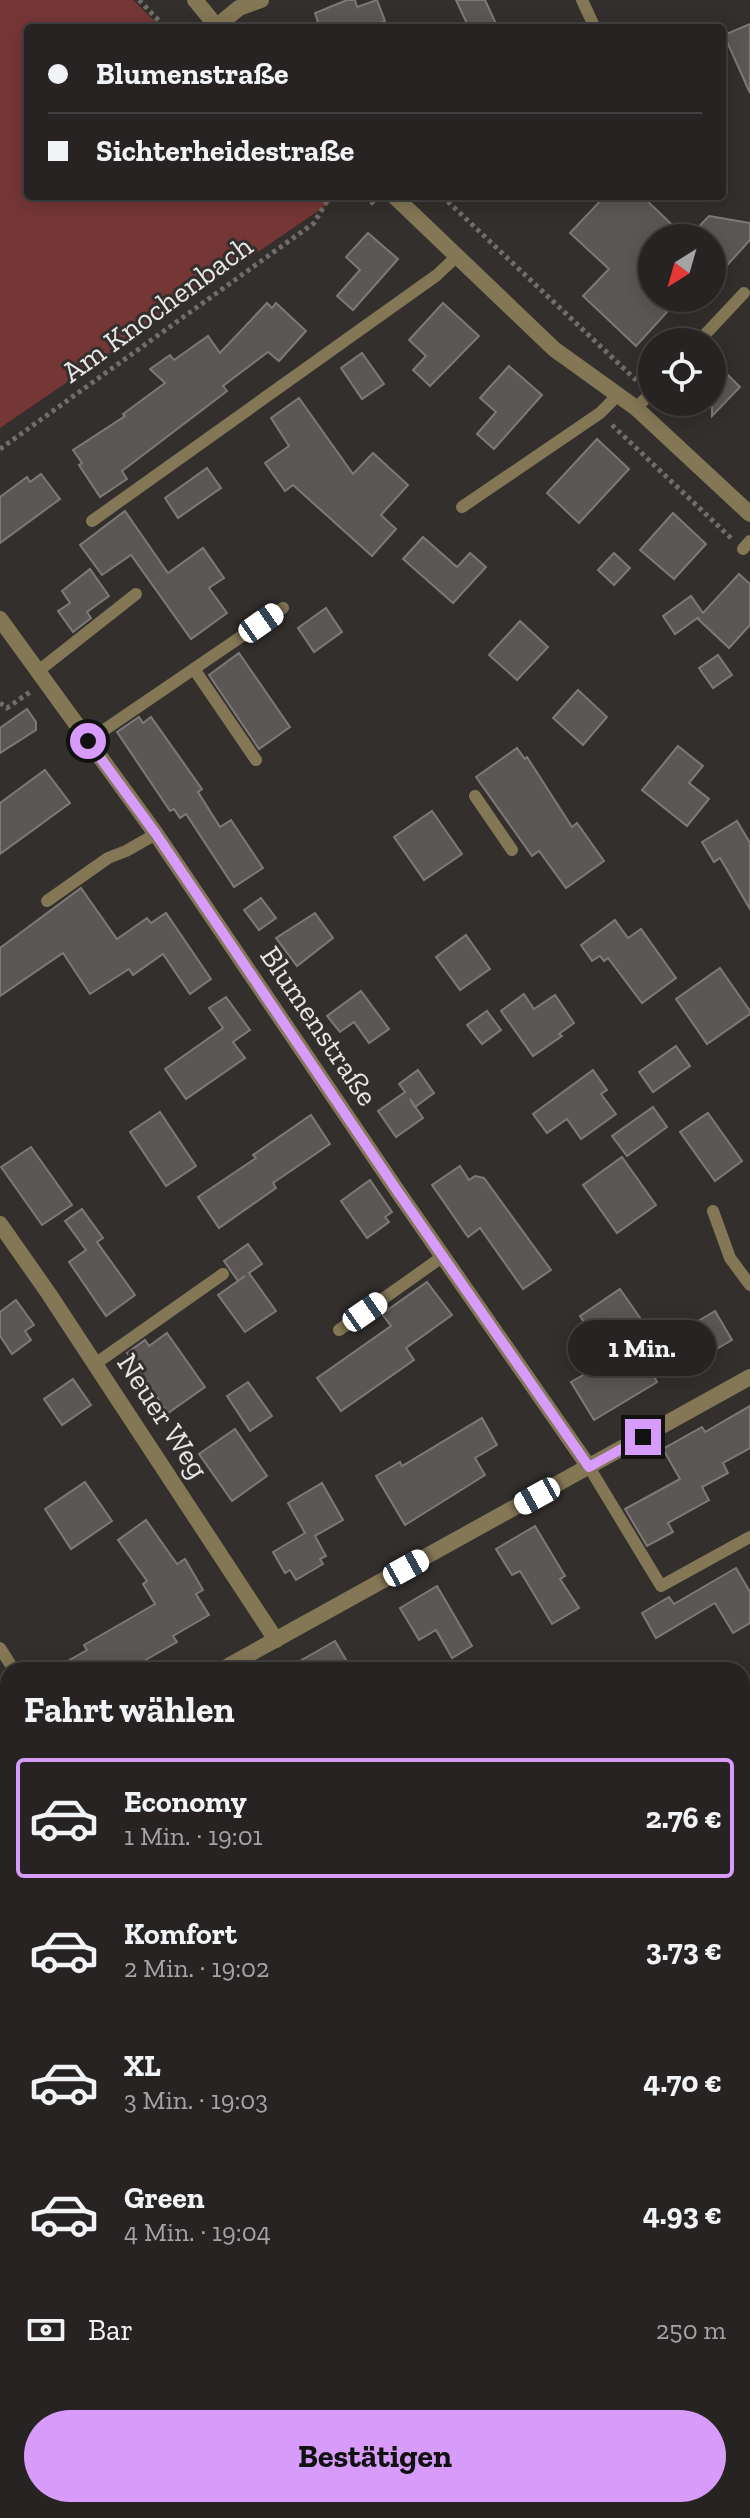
<!DOCTYPE html>
<html lang="de">
<head>
<meta charset="utf-8">
<style>
  :root { --surface:#262322; --page:#2e2b2a; --text:#f1f3f6; --muted:#a4a4a5; --line:#424040; --accent:#d79bf9 }
  body { margin:0; font-family:"Zilla Slab",serif; background:var(--page); color:var(--text); height:100vh; display:flex; flex-direction:column; font-size:30px; white-space:nowrap }
  * { box-sizing:border-box; margin:0 }
  p { font-size:26px; color:var(--muted) }
  .icon { flex:none; width:44px; height:44px; fill:none; stroke:currentColor; stroke-width:2; stroke-linecap:round; stroke-linejoin:round }
  .map { position:relative; flex:1; overflow:hidden }
  .side { position:absolute; left:0px; top:1662px; width:750px; height:856px; display:flex; flex-direction:column; background:var(--surface); border-radius:24px 24px 0 0; box-shadow:0 4px 20px #0003,0 0 0 2px var(--line) }
  .side>* { flex:none }
  .banner { position:absolute; left:24px; top:24px; width:702px; height:176px; border-radius:8px; box-shadow:0 4px 20px #0003,0 0 0 2px var(--line); display:grid; align-content:center; height:176px; padding:0 24px; background:var(--surface) }
  .needle { width:52px; rotate:217deg }
  .tools { position:absolute; left:638px; top:224px; display:grid; gap:16px }
  .tools a { display:grid; place-items:center; width:88px; height:88px; border-radius:50%; background:var(--surface); box-shadow:0 4px 20px #0003,0 0 0 2px var(--line); font-size:40px }
  .end { position:absolute; width:36px; height:36px; margin:-18px; border:10px solid #d79bf9; background:#111; box-shadow:0 0 0 4px #111 }
  .from { border-radius:50% }
  .bubble { position:absolute; height:56px; border-radius:28px; background:var(--surface); box-shadow:0 4px 20px #0003,0 0 0 2px var(--line); font-size:26px; font-weight:800; line-height:56px; text-align:center }
  .car { position:absolute; width:24px; height:48px; margin:-24px -12px; border-radius:10px; box-shadow:0 0 6px 2px #0007; background:linear-gradient(#fff 24%,#345 0 40%,#fff 0 76%,#345 0 86%,#fff 0) }
  .banner b { display:flex; align-items:center; gap:28px; height:76px; font-size:30px }
  .banner b+b { border-top:2px solid var(--line) }
  .banner i { width:20px; height:20px; background:var(--text) }
  ul { padding:0; list-style:none }
  li { display:flex; align-items:center; gap:24px; height:120px; margin:0 16px 12px; padding:0 8px; border:4px solid transparent; border-radius:8px }
  li div { flex:1 }
  li b { display:block; font-size:30px }
  li em { font-style:normal; font-weight:800 }
  li.on { border-color:var(--accent) }
  li>.icon { width:72px; height:72px; stroke-width:1.5 }
  h2 { padding:0 24px; font-size:36px; line-height:96px }
  .pay { display:flex; align-items:center; gap:20px; height:88px; padding:0 24px; font-size:30px }
  .pay p { margin-inline-start:auto }
  .action { display:flex; gap:16px; margin-top:auto; padding:16px 24px }
  .action a { flex:1; height:92px; border-radius:48px; background:var(--accent); color:#111; font-size:32px; font-weight:800; line-height:92px; text-align:center }
  .map>svg:first-child { display:block }
  .built { fill:#3f3932 }
  .green { fill:#753636 }
  .building { fill:#5a5755; stroke:#7d7977; stroke-width:2 }
  .lines { fill:none; stroke-linecap:round; stroke-linejoin:round }
  .path { stroke:#706d6b; stroke-width:5; stroke-dasharray:4 4; stroke-linecap:butt }
  .service { stroke:#847755; stroke-width:12 }
  .minor { stroke:#847755; stroke-width:16 }
  .tertiary { stroke:#847755; stroke-width:16 }
  .route { stroke:#d79bf9; stroke-width:10 }
  .labels { text-anchor:middle; stroke-width:6; stroke-linejoin:round; paint-order:stroke }
  .street-label { font-size:30px; fill:#e8e6e4; stroke:#322f2d }
</style>
</head>
<body>
<div class="map">
<svg width="750" height="2518" viewBox="0 0 750 2518">
  <rect width="100%" height="100%" fill="#322f2d"/>
  <!-- built -->
  <path class="built" d="M0,2228L8,2244V2510H246L250,2518H0Z"/>
  <!-- green -->
  <path class="green" d="M0,0H133L162,28H28V196L337,198L0,428Z"/>
  <!-- building -->
  <g class="building">
    <path d="M347,0H355L357,7L377,0L385,21L369,28H306L318,22L315,13Z"/>
    <path d="M456,0H485L498,28H469Z"/>
    <path d="M750,24V93L724,35Z"/>
    <path d="M605,196H642L686,238H652V298H655L667,312L636,346L583,296L609,269L570,233Z"/>
    <path d="M709,216L750,223V240L712,282V238H688Z"/>
    <path d="M368,233L398,259L353,310L337,296L360,270L346,257Z"/>
    <path d="M267,303L272,308L276,303L306,331L279,361L268,352L223,386L227,391L122,471L127,479L100,497L79,465L82,463L73,450L125,416L123,414L165,383L150,369L170,355L174,360L208,336L220,353Z"/>
    <path d="M443,303L479,336L430,386L413,370L426,356L409,340Z"/>
    <path d="M362,353L384,384L362,399L341,368Z"/>
    <path d="M712,359L740,387L712,416Z"/>
    <path d="M509,366L542,395L494,449L477,434L496,412L480,398Z"/>
    <path d="M299,398L353,474L373,453L408,485L381,515L396,529L372,556L293,485L285,491L265,463L289,446L271,418Z"/>
    <path d="M597,439L629,469L579,523L547,493Z"/>
    <path d="M207,468L221,488L178,518L165,498Z"/>
    <path d="M41,474L60,499L0,543V497L27,477L30,482Z"/>
    <path d="M125,511L168,573L203,548L224,578L209,588L227,613L191,639L131,555L102,575L80,545Z"/>
    <path d="M673,513L706,544L674,579L640,550Z"/>
    <path d="M423,537L457,567L470,553L486,567L453,603L403,559Z"/>
    <path d="M614,553L630,568L614,585L598,570Z"/>
    <path d="M90,569L109,596L87,612L91,618L73,632L58,611L70,603L62,591Z"/>
    <path d="M739,574L750,584V625L729,648L698,619L699,617L675,634L663,616L691,596L703,613Z"/>
    <path d="M326,608L342,632L314,652L298,628Z"/>
    <path d="M520,621L548,647L517,680L489,655Z"/>
    <path d="M239,653L290,727L259,749L209,675Z"/>
    <path d="M718,655L732,675L713,688L699,668Z"/>
    <path d="M578,690L607,717L583,745L553,718Z"/>
    <path d="M27,709L36,722V730L0,753V728Z"/>
    <path d="M139,717L143,723L151,717L202,789L198,792L220,827L231,820L263,868L234,887L186,814L180,818L174,809L170,811L117,732Z"/>
    <path d="M678,746L703,766L689,783L709,799L687,826L642,790Z"/>
    <path d="M517,748L525,759L527,757L572,827L577,823L604,861L566,888L539,851L532,856L476,777Z"/>
    <path d="M45,770L70,803L0,854V803Z"/>
    <path d="M432,811L462,854L424,880L394,837Z"/>
    <path d="M737,821L750,843V909L720,858L714,862L702,842Z"/>
    <path d="M81,888L117,939L147,918L151,923L166,913L211,979L190,994L163,954L133,975L129,969L90,994L63,953L0,996V948Z"/>
    <path d="M261,898L276,918L259,930L244,910Z"/>
    <path d="M315,913L333,938L297,966L276,938Z"/>
    <path d="M615,920L628,938L641,929L676,978L642,1003L608,958L604,961L600,956L592,961L581,945Z"/>
    <path d="M466,935L490,969L460,990L436,957Z"/>
    <path d="M720,968L750,1011V1014L707,1044L676,999Z"/>
    <path d="M361,991L389,1029L369,1043L354,1022L340,1032L327,1016Z"/>
    <path d="M524,994L534,1009L555,995L574,1023L559,1034L562,1036L533,1056L501,1011Z"/>
    <path d="M226,997L250,1030L233,1042L245,1058L186,1099L165,1069L223,1028L209,1008Z"/>
    <path d="M487,1011L501,1030L482,1044L467,1025Z"/>
    <path d="M676,1046L690,1066L653,1092L639,1072Z"/>
    <path d="M418,1070L434,1093L415,1107L410,1099L423,1118L396,1137L378,1111L405,1092L399,1084Z"/>
    <path d="M593,1070L607,1090L601,1094L616,1114L581,1139L567,1119L547,1133L533,1114Z"/>
    <path d="M653,1107L667,1127L627,1156L612,1136Z"/>
    <path d="M160,1112L196,1166L166,1186L130,1132Z"/>
    <path d="M708,1113L742,1161L715,1181L680,1132Z"/>
    <path d="M311,1115L330,1144L273,1183L276,1188L219,1228L198,1197L256,1158L253,1155Z"/>
    <path d="M31,1147L72,1205L42,1225L1,1167Z"/>
    <path d="M622,1157L656,1205L617,1233L583,1185Z"/>
    <path d="M460,1166L469,1180L475,1176L484,1178L551,1270L523,1289L480,1228L468,1237L432,1185Z"/>
    <path d="M370,1180L392,1212L385,1217L389,1222L367,1238L341,1201Z"/>
    <path d="M82,1209L103,1238L97,1242L135,1295L106,1316L69,1262L86,1250L65,1221Z"/>
    <path d="M248,1244L262,1264L249,1273L276,1311L245,1332L218,1295L245,1276L238,1281L224,1261Z"/>
    <path d="M427,1282L452,1315L406,1348L414,1360L341,1411L317,1378L391,1326L382,1314Z"/>
    <path d="M620,1289L668,1358L650,1368L657,1382L594,1420L571,1382L609,1360L580,1316Z"/>
    <path d="M16,1300L34,1325L25,1331L31,1340L12,1354L0,1336V1312Z"/>
    <path d="M715,1311L732,1340L698,1360L681,1331Z"/>
    <path d="M167,1333L205,1387L168,1413L127,1353L145,1340L149,1346Z"/>
    <path d="M73,1379L91,1405L62,1425L44,1399Z"/>
    <path d="M248,1382L272,1416L250,1431L227,1396Z"/>
    <path d="M750,1406V1448L723,1463L728,1473L702,1487L709,1500L668,1523L673,1532L647,1546L625,1509L680,1479L663,1449L702,1427L705,1432Z"/>
    <path d="M482,1418L497,1445L475,1458L485,1475L405,1525L376,1476L400,1462L402,1466Z"/>
    <path d="M235,1429L267,1476L232,1501L199,1454Z"/>
    <path d="M85,1482L112,1521L71,1549L45,1509Z"/>
    <path d="M322,1483L343,1520L315,1536L326,1556L320,1559L323,1564L296,1580L290,1570L285,1573L273,1552L305,1533L288,1503Z"/>
    <path d="M146,1520L177,1564L185,1559L203,1590L196,1594L209,1615L173,1636L177,1642L128,1670H52L87,1650L84,1645L155,1604L143,1584L147,1581L118,1540Z"/>
    <path d="M535,1526L565,1576L560,1579L579,1608L552,1624L520,1571L512,1575L496,1549Z"/>
    <path d="M736,1568L750,1592V1623L733,1633L715,1603L656,1638L642,1613L669,1597L674,1604Z"/>
    <path d="M437,1586L472,1646L452,1658L436,1630L419,1640L400,1608Z"/>
    <path d="M335,1641L352,1670H284Z"/>
  </g>
  <g class="lines">
    <!-- path -->
    <g class="path">
      <path d="M139,0L166,28"/>
      <path d="M365,196L376,206"/>
      <path d="M442,196L637,381"/>
      <path d="M612,425L732,539"/>
      <path d="M0,449L314,223L330,196"/>
      <path d="M0,703L7,708L30,692"/>
    </g>
    <!-- service -->
    <g class="service">
      <path d="M582,0L595,28"/>
      <path d="M698,342L744,293"/>
      <path d="M636,408L652,392"/>
      <path d="M462,507L600,413L618,395"/>
      <path d="M92,521L437,275L456,257"/>
      <path d="M743,549L750,541"/>
      <path d="M194,669L256,760"/>
      <path d="M37,672L136,594"/>
      <path d="M88,741L283,608"/>
      <path d="M475,796L512,850"/>
      <path d="M47,901L108,858L126,851L156,834"/>
      <path d="M713,1211L730,1258L750,1285"/>
      <path d="M339,1330L442,1257"/>
      <path d="M95,1364L223,1274"/>
      <path d="M589,1467L661,1586L750,1537"/>
      <path d="M0,1648L14,1670"/>
    </g>
    <!-- minor -->
    <g class="minor">
      <path d="M216,27L239,8L261,0"/>
      <path d="M0,619L156,834L396,1189L589,1467"/>
      <path d="M0,1224L49,1294L276,1640"/>
      <path d="M221,1670L750,1377"/>
      <path d="M0,1793L8,1788"/>
      <path d="M742,1818L750,1816"/>
    </g>
    <!-- tertiary -->
    <g class="tertiary">
      <path d="M195,0L218,28"/>
      <path d="M394,196L554,349L636,408L750,514"/>
      <path d="M742,2406L750,2403"/>
      <path d="M420,2518L443,2510"/>
    </g>
  </g>
  <g class="lines">
    <!-- route -->
    <path class="route" d="M88,741L156,834L396,1189L589,1467L643,1437"/>
  </g>
  <g class="labels">
    <!-- street labels -->
    <g class="street-label">
      <text transform="translate(157 309) rotate(-36)" y="10">Am Knochenbach</text>
      <text transform="translate(319 1026) rotate(56)" y="10">Blumenstraße</text>
      <text transform="translate(163 1416) rotate(57)" y="10">Neuer Weg</text>
    </g>
  </g>
</svg>
<div class="tools">
<a><svg class="needle" viewBox="-14 -14 28 28"><path d="M0-13l5 13h-10z" fill="#e53935"/><path d="M0 13l5-13h-10z" fill="#a4a4a5"/></svg></a>
<a><svg class="icon" aria-label="locate" viewBox="0 0 24 24"><circle cx="12" cy="12" r="6"/><path d="M12 2v4M12 18v4M2 12h4M18 12h4"/></svg></a>
</div>
<i class="end from" style="left:88px;top:741px"></i>
<i class="end" style="left:643px;top:1437px"></i>
<div class="bubble" style="left:568px;top:1320px;width:148px">1 Min.</div>
<i class="car" style="left:261px;top:623px;rotate:55deg"></i>
<i class="car" style="left:365px;top:1312px;rotate:55deg"></i>
<i class="car" style="left:537px;top:1496px;rotate:241deg"></i>
<i class="car" style="left:406px;top:1568px;rotate:61deg"></i>
<div class="banner">
<b><i class="from"></i>Blumenstraße</b>
<b><i></i>Sichterheidestraße</b>
</div>
<section class="side">
<h2>Fahrt wählen</h2>
<ul>
<li class="on"><svg class="icon" aria-label="car" viewBox="0 0 24 24"><path d="M5 17H2v-5l4-1 3-4h7l3 4 3 1v5h-3M9 17h6M6 11h13"/><circle cx="7" cy="17" r="2"/><circle cx="17" cy="17" r="2"/></svg><div><b>Economy</b><p>1 Min. · 19:01</p></div><em>2.76 €</em></li>
<li><svg class="icon" aria-label="car" viewBox="0 0 24 24"><path d="M5 17H2v-5l4-1 3-4h7l3 4 3 1v5h-3M9 17h6M6 11h13"/><circle cx="7" cy="17" r="2"/><circle cx="17" cy="17" r="2"/></svg><div><b>Komfort</b><p>2 Min. · 19:02</p></div><em>3.73 €</em></li>
<li><svg class="icon" aria-label="car" viewBox="0 0 24 24"><path d="M5 17H2v-5l4-1 3-4h7l3 4 3 1v5h-3M9 17h6M6 11h13"/><circle cx="7" cy="17" r="2"/><circle cx="17" cy="17" r="2"/></svg><div><b>XL</b><p>3 Min. · 19:03</p></div><em>4.70 €</em></li>
<li><svg class="icon" aria-label="car" viewBox="0 0 24 24"><path d="M5 17H2v-5l4-1 3-4h7l3 4 3 1v5h-3M9 17h6M6 11h13"/><circle cx="7" cy="17" r="2"/><circle cx="17" cy="17" r="2"/></svg><div><b>Green</b><p>4 Min. · 19:04</p></div><em>4.93 €</em></li>
</ul>
<div class="pay"><svg class="icon" aria-label="cash" viewBox="0 0 24 24"><path d="M3 7h18v10H3z"/><circle cx="12" cy="12" r="2"/></svg>Bar<p>250 m</p></div>
<div class="action"><a>Bestätigen</a></div>
</section>
</div>
</body>
</html>
